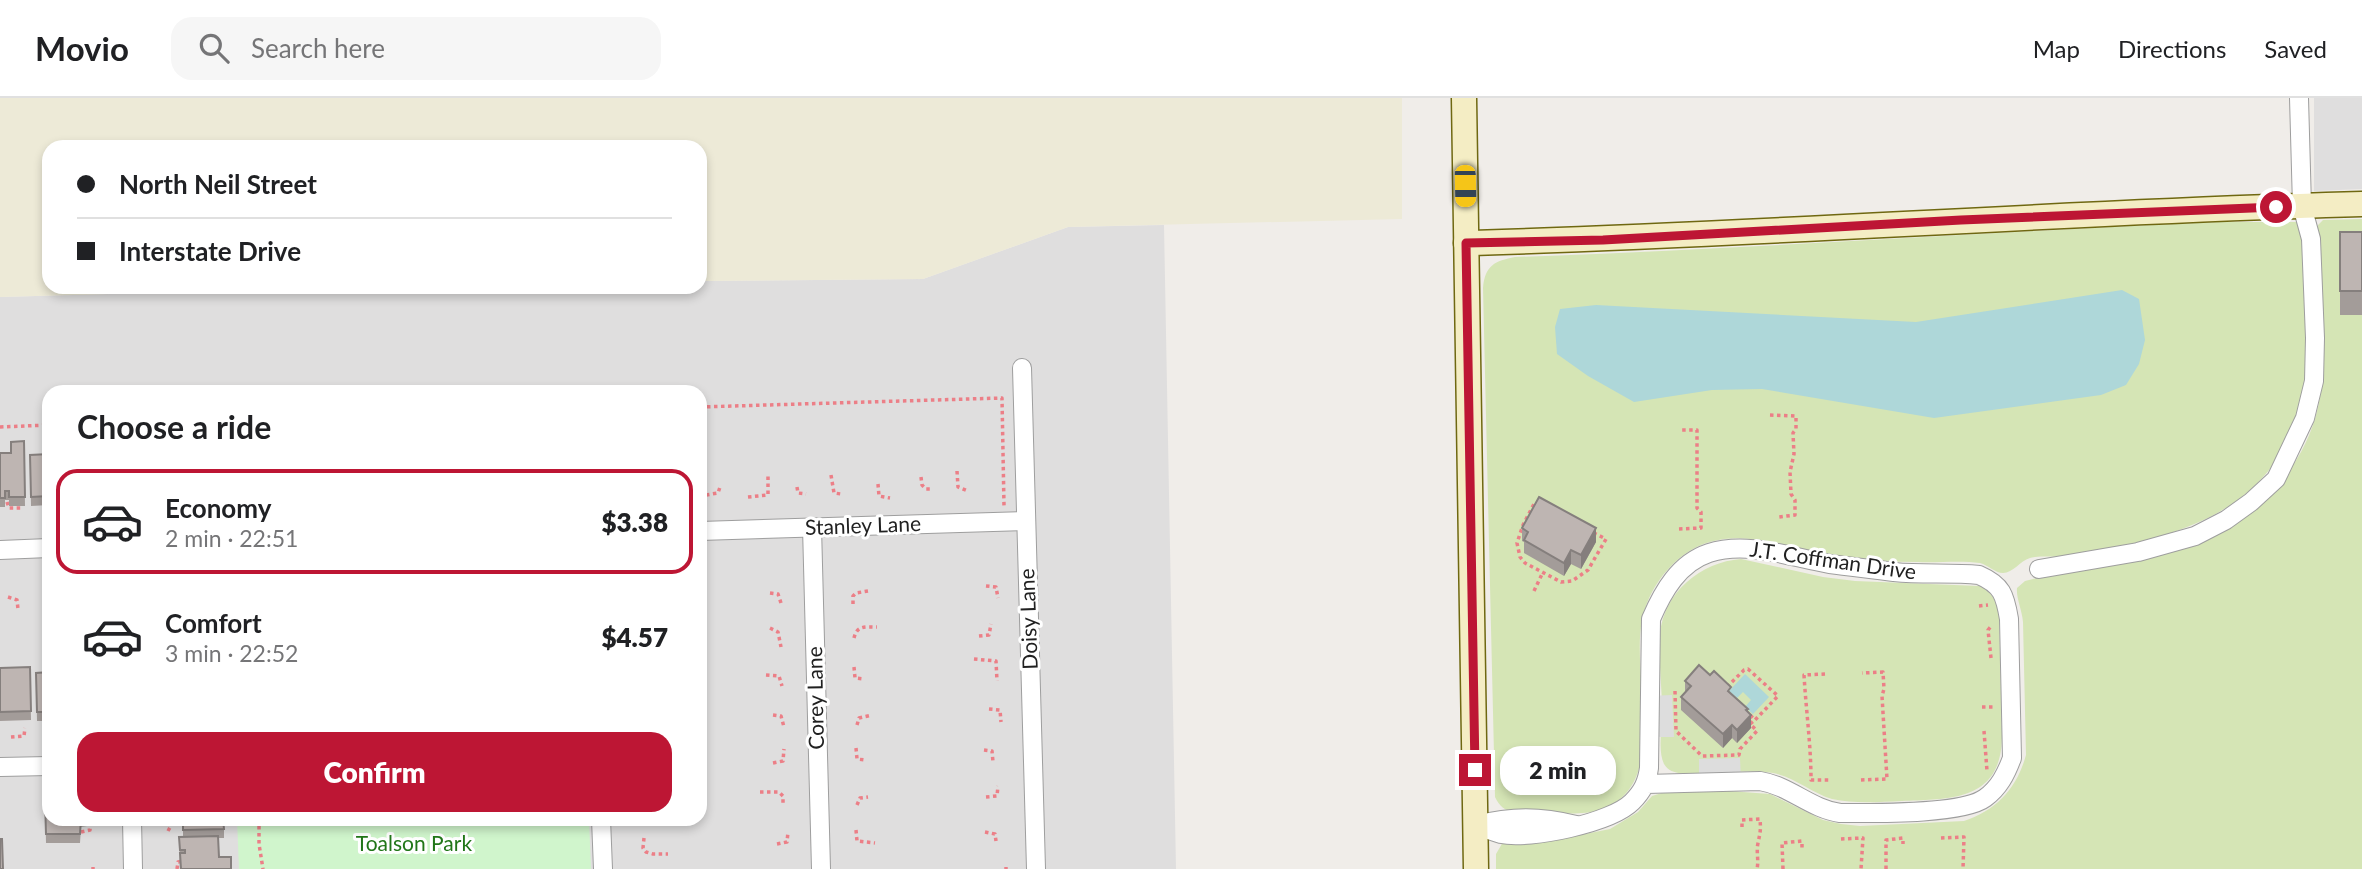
<!DOCTYPE html>
<html lang="en">
<head>
<meta charset="utf-8">
<style>
  :root { --surface:#fff; --page:#f6f6f6; --text:#202124; --muted:#757577; --line:#e0e0e0; --accent:#bd1634 }
  body { margin:0; font-family:Lato,sans-serif; background:var(--page); color:var(--text); height:100vh; display:flex; flex-direction:column; font-size:26px; white-space:nowrap }
  * { box-sizing:border-box; margin:0 }
  p { font-size:23px; color:var(--muted) }
  .icon { flex:none; width:38px; height:38px; fill:none; stroke:currentColor; stroke-width:2; stroke-linecap:round; stroke-linejoin:round }
  .map { position:relative; flex:1; overflow:hidden }
  .panel { position:absolute; left:42px; top:287px; width:665px; height:441px; display:flex; flex-direction:column; background:var(--surface); border-radius:21px; box-shadow:0 4px 10px #0003 }
  .panel>* { flex:none }
  .guide { position:absolute; left:42px; top:42px; width:665px; height:154px; border-radius:21px; box-shadow:0 4px 10px #0003; display:grid; align-content:center; height:154px; padding:0 35px; background:var(--surface) }
  .end { position:absolute; width:32px; height:32px; margin:-16px; border:9px solid #bd1634; background:#fff; box-shadow:0 0 0 4px #fff }
  .from { border-radius:50% }
  .bubble { position:absolute; height:49px; border-radius:21px; background:var(--surface); box-shadow:0 4px 10px #0003; font-size:23px; font-weight:800; line-height:49px; text-align:center }
  .car { position:absolute; width:21px; height:42px; margin:-21px -10px; border-radius:9px; box-shadow:0 0 5px 2px #0007; background:linear-gradient(#f5c518 24%,#345 0 40%,#f5c518 0 76%,#345 0 86%,#f5c518 0) }
  .guide b { display:flex; align-items:center; gap:24px; height:66px; font-size:26px }
  .guide b+b { border-top:2px solid var(--line) }
  .guide i { width:18px; height:18px; background:var(--text) }
  ul { padding:0; list-style:none }
  li { display:flex; align-items:center; gap:21px; height:105px; margin:0 14px 10px; padding:0 21px; border:4px solid transparent; border-radius:21px }
  li div { flex:1 }
  li b { display:block; font-size:26px }
  li em { font-style:normal; font-weight:800 }
  li.on { border-color:var(--accent) }
  li>.icon { width:63px; height:63px; stroke-width:1.5 }
  h2 { padding:0 35px; font-size:32px; line-height:84px }
  .action { display:flex; gap:14px; margin-top:auto; padding:14px 35px }
  .action a { flex:1; height:80px; border-radius:21px; background:var(--accent); color:#fff; font-size:28px; font-weight:800; line-height:80px; text-align:center }
  header { display:flex; align-items:center; gap:42px; box-sizing:border-box; height:98px; padding:0 35px; background:var(--surface); border-bottom:2px solid var(--line) }
  header strong { font-size:33px }
  nav { display:flex; gap:38px; margin-inline-start:auto; font-size:24px }
  .search { width:490px; height:63px; background:var(--page); display:flex; align-items:center; gap:18px; box-sizing:border-box; padding:0 24px; border-radius:21px; color:var(--muted); font-size:26px }
  .map>svg:first-child { display:block }
  .residential { fill:#dfdede; fill-rule:evenodd }
  .farmland { fill:#edead7 }
  .grass { fill:#d5e5b5 }
  .park { fill:#d0f5cc }
  .parking { fill:#ddd }
  .water { fill:#aed7d9 }
  .lines { fill:none; stroke-linecap:round; stroke-linejoin:round }
  .minor-casing { stroke:#9e9e9e; stroke-width:20 }
  .secondary-casing { stroke:#6f6811; stroke-width:27 }
  .path { stroke:#ec7f87; stroke-width:3.5; stroke-dasharray:3.5 3.5; stroke-linecap:butt }
  .minor { stroke:#fff; stroke-width:18 }
  .secondary { stroke:#f4edc4; stroke-width:24 }
  .wall { fill:#a39c99 }
  .shaded-wall { fill:#857f7d }
  .building { fill:#beb5b2; stroke:#857f7d; stroke-width:2 }
  .route { stroke:#bd1634; stroke-width:9 }
  .labels { text-anchor:middle; stroke-width:6; stroke-linejoin:round; paint-order:stroke }
  .street-label { font-size:21px; fill:#212121; stroke:#fff }
  .park-label { font-size:21px; fill:#217618; stroke:#fff }
</style>
</head>
<body>
<header>
<strong>Movio</strong>
<div class="search"><svg class="icon" aria-label="search" viewBox="0 0 24 24"><circle cx="10" cy="10" r="6"/><path d="M15 15l6 6"/></svg>Search here</div>
<nav><a>Map</a><a>Directions</a><a>Saved</a></nav>
</header>
<div class="map">
<svg width="2362" height="771" viewBox="0 0 2362 771">
  <rect width="100%" height="100%" fill="#f0ede9"/>
  <!-- residential -->
  <g class="residential">
    <path d="M2314,0H2362V91L2314,93Z"/>
    <path d="M1164,127L1176,771H0V199L367,189H700V183L923,181L1068,129ZM49,294H700V721H49Z"/>
  </g>
  <!-- farmland -->
  <path class="farmland" d="M0,0H1402V121L1068,129L923,181L700,183V49H49V189H367L0,199Z"/>
  <!-- grass -->
  <g class="grass">
    <path d="M2362,121V771H1496V756L1503,744L1585,736L1610,731L1638,714L1652,698L1665,694L1729,693L1770,696L1823,722L1841,726L1860,728L1964,723C1997,712 2017,690 2026,657L2023,524C2022,512 2016,500 2017,490L2025,483L2041,479L2198,445C2255,420 2304,372 2318,309C2329,263 2319,192 2316,143L2318,127L2323,122Z"/>
    <path d="M2220,124H2300L2302,129C2306,199 2319,274 2289,339C2250,426 2151,444 2067,458C2055,460 2041,457 2030,460C2020,463 2013,475 2003,475C1995,475 1988,467 1980,465C1960,462 1938,465 1918,464C1891,464 1863,462 1836,458C1786,451 1732,423 1685,456C1663,472 1647,496 1642,523C1630,581 1674,692 1596,713C1575,718 1537,714 1514,714C1504,712 1500,709 1495,699L1483,190C1485,167 1495,163 1515,159C1750,151 1985,134 2220,124Z"/>
    <path d="M1741,461L1823,479L1855,483L1979,488C1992,494 1996,502 1999,516L2002,637C2002,703 1952,701 1902,703C1880,704 1854,706 1832,701C1812,695 1794,679 1773,675C1749,671 1708,676 1682,676C1674,674 1668,673 1664,666C1657,651 1663,628 1662,612C1662,587 1658,560 1660,536C1664,494 1701,464 1741,461Z"/>
  </g>
  <!-- park -->
  <path class="park" d="M237,721H589L591,771H239Z"/>
  <!-- parking -->
  <g class="parking">
    <path d="M1672,597L1674,639H1650L1649,598Z"/>
    <path d="M1740,660L1741,683L1699,684V661Z"/>
  </g>
  <!-- water -->
  <g class="water">
    <path d="M2122,192L2139,201L2145,242L2139,266L2126,287L2101,297L1934,320L1762,291L1712,292L1634,304L1588,278L1557,256L1555,229L1560,211L1596,207L1916,224Z"/>
    <path d="M1745,576L1769,599L1753,616L1745,609L1751,602L1743,594L1737,600L1729,593Z"/>
  </g>
  <g class="lines">
    <defs>
      <g id="minor">
        <path d="M1022,270L1036,771"/>
        <path d="M812,429L821,771"/>
        <path d="M700,433L1026,423"/>
        <path d="M0,452L49,450"/>
        <path d="M2039,471L2138,454L2195,438L2226,422L2251,404L2276,381L2305,320L2314,283L2315,240L2311,141L2302,108L2299,0"/>
        <path d="M0,669L49,668"/>
        <path d="M132,721L133,771"/>
        <path d="M601,721L603,771"/>
        <path d="M1475,727C1484,730 1493,734 1501,736C1530,742 1611,725 1632,704C1643,693 1647,684 1649,670L1651,521C1663,493 1679,465 1709,455C1748,442 1792,460 1830,466C1851,469 1873,471 1894,474C1922,477 1951,474 1979,477C2002,487 2005,497 2009,521L2012,660C2006,676 1999,690 1985,700C1962,717 1871,715 1840,715C1811,711 1790,688 1760,683L1646,686"/>
        <path d="M1476,727C1512,718 1540,718 1576,727"/>
      </g>
      <g id="secondary">
        <path d="M1464,0L1476,771"/>
        <path d="M1466,145C1765,137 2063,114 2362,106"/>
      </g>
    </defs>
    <!-- minor casing -->
    <use href="#minor" class="minor-casing"/>
    <!-- secondary casing -->
    <use href="#secondary" class="secondary-casing"/>
    <!-- path -->
    <g class="path">
      <path d="M700,309L1002,300L1004,408"/>
      <path d="M1770,317L1796,318V331L1793,335L1794,356L1790,374L1791,396L1795,402V417L1779,419"/>
      <path d="M0,329L49,327"/>
      <path d="M957,373L958,389L968,393"/>
      <path d="M831,377L834,395L841,396"/>
      <path d="M921,379L922,387L926,391H932"/>
      <path d="M878,386L879,398L890,400"/>
      <path d="M797,389L798,395L806,396"/>
      <path d="M706,397L718,395L720,389"/>
      <path d="M748,399L768,397V377"/>
      <path d="M7,404L9,410H21"/>
      <path d="M1539,406L1535,404L1523,427L1517,445L1520,459L1525,465L1561,484L1572,483L1588,472L1606,441L1594,435"/>
      <path d="M48,417H49"/>
      <path d="M1679,431L1701,430V414L1697,410V332H1682"/>
      <path d="M986,488L996,489L998,500"/>
      <path d="M1534,493L1543,474"/>
      <path d="M770,495L778,496L781,505"/>
      <path d="M8,499L17,502L18,511"/>
      <path d="M853,506V498L856,495L868,493"/>
      <path d="M1979,508L1988,507"/>
      <path d="M770,530L778,534L781,549"/>
      <path d="M979,538L989,537L991,526"/>
      <path d="M854,540C857,527 865,529 877,529"/>
      <path d="M1991,560L1988,532L1992,527"/>
      <path d="M974,561L996,563L997,583"/>
      <path d="M854,569L855,580L864,581"/>
      <path d="M1825,576L1804,577C1806,612 1811,647 1811,682H1830"/>
      <path d="M766,577L779,578L782,588"/>
      <path d="M1727,589L1744,572L1748,571L1778,598L1755,622L1749,616"/>
      <path d="M1675,593L1676,633L1702,658L1739,657L1740,651L1757,633L1750,626L1755,622"/>
      <path d="M1982,609H1993"/>
      <path d="M989,611L1000,612L1001,624"/>
      <path d="M773,617L781,618L784,629"/>
      <path d="M857,627L859,620L872,617"/>
      <path d="M1984,633L1987,673"/>
      <path d="M11,639L24,638L25,630"/>
      <path d="M856,650L857,661L865,662"/>
      <path d="M984,652L992,653L993,664"/>
      <path d="M773,665L783,663L784,651"/>
      <path d="M1861,682L1887,681L1882,598L1884,591L1883,574L1862,575"/>
      <path d="M760,694H779L783,698V706"/>
      <path d="M986,699L997,698L998,688"/>
      <path d="M857,707L860,700L868,699"/>
      <path d="M259,721V746L263,771"/>
      <path d="M1742,729V722L1760,721C1761,733 1760,735 1758,745C1756,754 1759,762 1757,771"/>
      <path d="M856,732L857,743L875,745"/>
      <path d="M168,733L172,726L184,723"/>
      <path d="M81,734L90,732V723"/>
      <path d="M985,734L995,736L996,743"/>
      <path d="M644,740L643,750L646,754L653,756H668"/>
      <path d="M1941,740L1964,739L1963,771"/>
      <path d="M1841,741L1863,740L1861,771"/>
      <path d="M777,746L787,744L788,734"/>
      <path d="M93,771V769"/>
      <path d="M177,771L178,764L183,763"/>
      <path d="M1006,771V769"/>
      <path d="M1783,771L1782,745L1802,743V751"/>
      <path d="M1886,771V742L1903,740V746"/>
    </g>
    <!-- minor -->
    <use href="#minor" class="minor"/>
    <!-- secondary -->
    <use href="#secondary" class="secondary"/>
  </g>
  <!-- wall -->
  <g class="wall">
    <rect x="2340" y="134" width="22" height="83"/>
    <path d="M24,343L25,408H9V402H5V409H0V355H11Z"/>
    <path d="M49,356V407L31,408L30,357Z"/>
    <path d="M1522,430L1596,444L1581,471L1571,466L1564,478L1524,455V444L1522,443Z"/>
    <path d="M30,569L31,622L0,623V570Z"/>
    <path d="M49,574V623H37L36,575Z"/>
    <path d="M1685,583L1731,596L1748,614L1751,630L1737,645L1732,640L1723,650L1681,612V599L1685,595Z"/>
    <path d="M45,701L49,721H87V728L81,729L80,745H46Z"/>
    <path d="M183,721L224,731V740H218L180,771L179,739H183Z"/>
  </g>
  <!-- shaded-wall -->
  <g class="shaded-wall">
    <path d="M1596,430V444L1581,471V457Z"/>
    <path d="M1571,452V466L1564,478V465Z"/>
    <path d="M1748,611V621L1751,617V630L1737,645V632Z"/>
    <path d="M1732,627V640L1723,650V636Z"/>
  </g>
  <!-- building -->
  <g class="building">
    <rect x="2340" y="134" width="22" height="59"/>
    <path d="M24,343L25,399H9V393H5V400H0V355H11V344Z"/>
    <path d="M49,356V398L31,399L30,357Z"/>
    <path d="M1539,399L1596,430L1581,457L1571,452L1564,465L1524,442L1528,434L1522,430Z"/>
    <path d="M1699,567L1710,577L1714,573L1731,589L1728,593L1748,611L1746,612L1751,617L1737,632L1732,627L1723,636L1681,599L1691,588L1685,583Z"/>
    <path d="M30,569L31,613L0,614V570Z"/>
    <path d="M49,574V614H37L36,575Z"/>
    <path d="M45,701H49V721H81L80,736H46Z"/>
    <path d="M183,721H223L224,731L183,732Z"/>
    <path d="M218,738L219,759H231V771H181L180,755H185V752H180L179,739Z"/>
    <path d="M0,741H2L3,771H0Z"/>
  </g>
  <g class="lines">
    <!-- route -->
    <path class="route" d="M1475,672L1466,145L1603,142L1961,122L2276,109"/>
  </g>
  <g class="labels">
    <!-- street labels -->
    <g class="street-label">
      <text transform="translate(863 428) rotate(-2)" y="7">Stanley Lane</text>
      <text transform="translate(1833 463) rotate(8)" y="7">J.T. Coffman Drive</text>
      <text transform="translate(1029 521) rotate(-92)" y="7">Doisy Lane</text>
      <text transform="translate(816 600) rotate(-91)" y="7">Corey Lane</text>
    </g>
    <!-- park labels -->
    <g class="park-label">
      <text x="414" y="753">Toalson Park</text>
    </g>
  </g>
</svg>
<i class="end from" style="left:2276px;top:109px"></i>
<i class="end" style="left:1475px;top:672px"></i>
<div class="bubble" style="left:1500px;top:648px;width:116px">2 min</div>
<i class="car" style="left:1465px;top:88px;rotate:179deg"></i>
<div class="guide">
<b><i class="from"></i>North Neil Street</b>
<b><i></i>Interstate Drive</b>
</div>
<section class="panel">
<h2>Choose a ride</h2>
<ul>
<li class="on"><svg class="icon" aria-label="car" viewBox="0 0 24 24"><path d="M5 17H2v-5l4-1 3-4h7l3 4 3 1v5h-3M9 17h6M6 11h13"/><circle cx="7" cy="17" r="2"/><circle cx="17" cy="17" r="2"/></svg><div><b>Economy</b><p>2 min · 22:51</p></div><em>$3.38</em></li>
<li><svg class="icon" aria-label="car" viewBox="0 0 24 24"><path d="M5 17H2v-5l4-1 3-4h7l3 4 3 1v5h-3M9 17h6M6 11h13"/><circle cx="7" cy="17" r="2"/><circle cx="17" cy="17" r="2"/></svg><div><b>Comfort</b><p>3 min · 22:52</p></div><em>$4.57</em></li>
</ul>
<div class="action"><a>Confirm</a></div>
</section>
</div>
</body>
</html>
